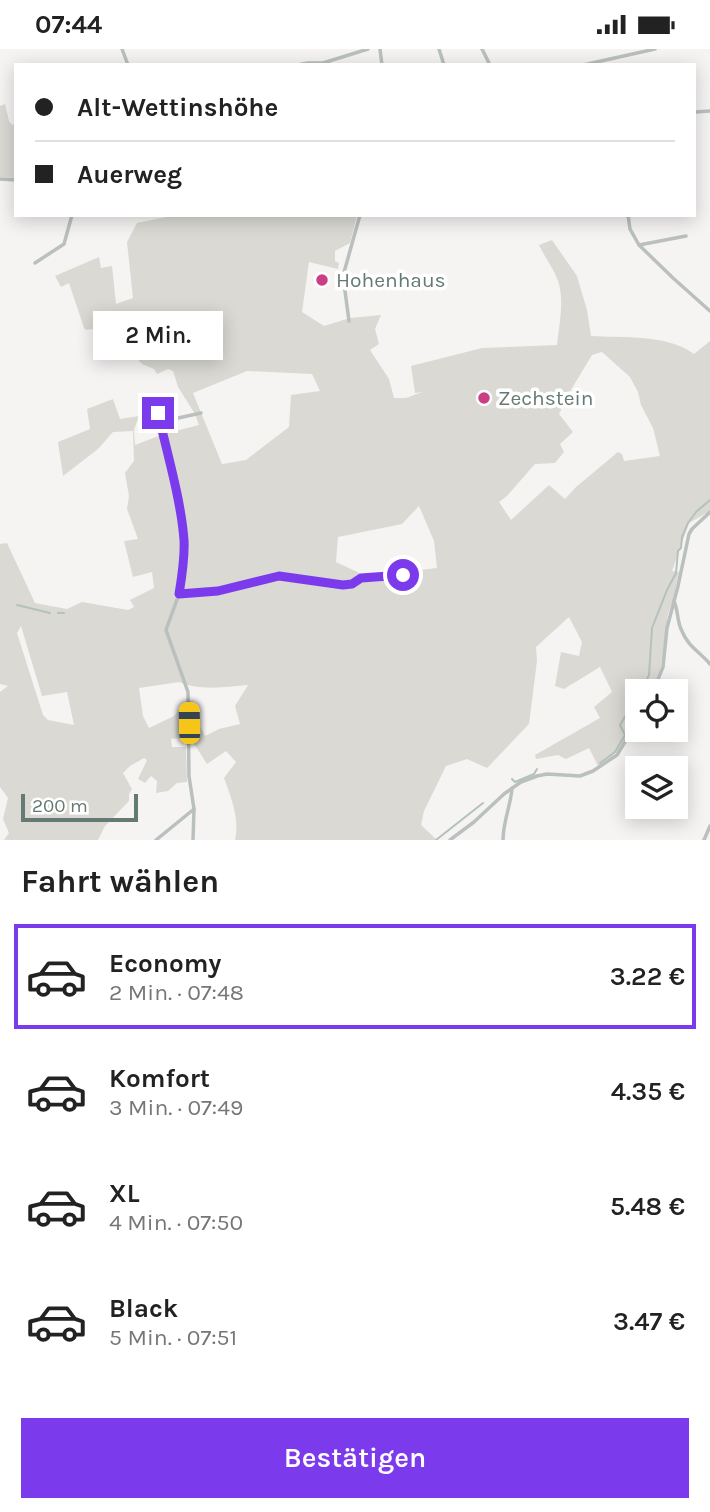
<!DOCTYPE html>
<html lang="de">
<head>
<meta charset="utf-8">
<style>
  :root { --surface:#fff; --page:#f2f2f2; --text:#222; --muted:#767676; --line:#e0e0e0; --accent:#7c3aed }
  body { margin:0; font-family:Karla,sans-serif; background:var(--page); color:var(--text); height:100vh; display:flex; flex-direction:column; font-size:26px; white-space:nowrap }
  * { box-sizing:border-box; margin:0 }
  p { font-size:23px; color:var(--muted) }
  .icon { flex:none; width:38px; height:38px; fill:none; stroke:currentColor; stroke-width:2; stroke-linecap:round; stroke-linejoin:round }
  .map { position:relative; height:791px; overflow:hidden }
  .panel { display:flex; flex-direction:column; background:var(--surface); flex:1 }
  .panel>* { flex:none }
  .top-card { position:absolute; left:14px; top:14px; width:682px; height:154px; border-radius:0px; box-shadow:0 4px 18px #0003; display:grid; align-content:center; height:154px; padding:0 21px; background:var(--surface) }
  .buttons { position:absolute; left:625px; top:630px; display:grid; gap:14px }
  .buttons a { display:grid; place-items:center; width:63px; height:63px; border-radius:0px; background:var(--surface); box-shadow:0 4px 18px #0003; font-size:35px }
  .scale { position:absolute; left:21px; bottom:18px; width:117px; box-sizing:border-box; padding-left:7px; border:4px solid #657a74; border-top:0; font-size:19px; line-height:24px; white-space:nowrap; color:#657a74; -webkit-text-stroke:5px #fff; paint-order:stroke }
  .end { position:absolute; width:32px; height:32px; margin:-16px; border:9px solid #7c3aed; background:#fff; box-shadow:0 0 0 4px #fff }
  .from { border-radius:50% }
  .bubble { position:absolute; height:49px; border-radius:0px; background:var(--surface); box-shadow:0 4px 18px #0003; font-size:23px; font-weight:600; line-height:49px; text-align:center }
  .car { position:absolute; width:21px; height:42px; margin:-21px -10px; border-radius:9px; box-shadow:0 0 5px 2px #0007; background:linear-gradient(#f5c518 24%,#345 0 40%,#f5c518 0 76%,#345 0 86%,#f5c518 0) }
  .top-card b { display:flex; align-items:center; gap:24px; height:66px; font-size:26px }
  .top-card b+b { border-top:2px solid var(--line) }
  .top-card i { width:18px; height:18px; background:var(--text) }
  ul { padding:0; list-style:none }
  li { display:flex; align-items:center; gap:21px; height:105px; margin:0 14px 10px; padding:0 7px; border:4px solid transparent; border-radius:0px }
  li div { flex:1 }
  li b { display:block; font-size:26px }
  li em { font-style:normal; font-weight:600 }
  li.selected { border-color:var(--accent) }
  li>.icon { width:63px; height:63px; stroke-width:1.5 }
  h2 { padding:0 21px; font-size:32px; line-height:84px }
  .cta { display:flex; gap:14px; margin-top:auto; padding:14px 21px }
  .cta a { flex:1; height:80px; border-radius:0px; background:var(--accent); color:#fff; font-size:28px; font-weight:600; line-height:80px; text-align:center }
  .status { display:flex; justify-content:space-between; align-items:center; height:49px; padding:0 35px; background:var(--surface); direction:ltr }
  .status svg { height:19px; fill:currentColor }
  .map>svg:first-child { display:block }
  .green { fill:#dad9d3; fill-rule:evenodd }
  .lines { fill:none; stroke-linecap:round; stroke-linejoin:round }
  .stream { stroke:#b3c2bb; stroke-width:2 }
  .minor { stroke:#b9c0be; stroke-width:3.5 }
  .route { stroke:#7c3aed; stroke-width:9 }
  .poi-dot { fill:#cb3d85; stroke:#fff; stroke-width:2.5 }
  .labels { text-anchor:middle; stroke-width:7; stroke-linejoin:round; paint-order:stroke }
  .poi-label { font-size:21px; fill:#657a74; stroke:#fff; text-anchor:start }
</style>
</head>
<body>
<div class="status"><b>07:44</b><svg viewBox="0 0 49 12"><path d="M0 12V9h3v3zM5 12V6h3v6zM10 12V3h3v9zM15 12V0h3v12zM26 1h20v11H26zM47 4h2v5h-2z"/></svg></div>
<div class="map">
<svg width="710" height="791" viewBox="0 0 710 791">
  <rect width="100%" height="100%" fill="#f6f4f3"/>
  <!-- green -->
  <g class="green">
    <path d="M5,55L9,72L12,76L16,74V129L0,128V57Z"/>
    <path d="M176,166H357L350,194L335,202V212L339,214L338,220L309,213L302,263L324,277L350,269L381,266L375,280L379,295L370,301L389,330L394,349H406L422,343L415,344L411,317L482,299L557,296C559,277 564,254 559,235C555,221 545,209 539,196L552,191L577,227L587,261L591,287C623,289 667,285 694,305L710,292V462L689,474L672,522L679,523L673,551L668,565L661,618L651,642H637V670L618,701L612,707L598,717L589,699L566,710L558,706L536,710L535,706L600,669L594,658L612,643L600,618L564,640L555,637L561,603L579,607L582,593L569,568L536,598L537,612L529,675L487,719L467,710L446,717L424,762L421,776L437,791H235C240,770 231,748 224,729L236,713L226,702L207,715C196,698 193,687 171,690L172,698H186L187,733L177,734L168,742L156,744L157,732L151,727L145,734L138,730L147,711L144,709L130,717L123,724L132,740L129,745V752L105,777L98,791H4L9,784L3,770L8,749L0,738V643L8,637L0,635V495L7,494L35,554L67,560L82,553L128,561L134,558L130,551L154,539L152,523L133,528L124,492L138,490L127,460L129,447L125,424L134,412L133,382L113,383L98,400L63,427L58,393L90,380L87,360L113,350L120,370L139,367L134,381L135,396L164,385L199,376L195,365L178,338L173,322L168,320L157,325L154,320L142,315L116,286L102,278L94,281L92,280L86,281L84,279L69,234L61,238L55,227L99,208L101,219L112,217L116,255L133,249L127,193L137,174ZM602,303L630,328L638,343L641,356L653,379L660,407L624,412L622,405L618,403L576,438L565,450L549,436L511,471L499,453L507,447L535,415L555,414L564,403L560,395L573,383L559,365L572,339L592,306ZM247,322L312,325L320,342L291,346L289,378L246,411L222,415L193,344ZM419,457L434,492L437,519L366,527L336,513L338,488L402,475ZM21,577L42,647L67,643L74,676L48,671L43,666L17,584ZM179,633C201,642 225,638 248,636L235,657L240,675L219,680L205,687L195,668L193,652L185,653L174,667L149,679L143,667L139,639Z"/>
  </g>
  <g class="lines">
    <!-- stream -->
    <g class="stream">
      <path d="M17,556L50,564"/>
      <path d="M58,564H64"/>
      <path d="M641,642L649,626L652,579L667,541L676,524L678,502L681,499L682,488L688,474L696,463L710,451"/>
      <path d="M600,714L615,703L625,686L620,676L637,648"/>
      <path d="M512,730L515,733L534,725L537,720"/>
      <path d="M436,791L483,754"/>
    </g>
    <!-- minor -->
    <g class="minor">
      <path d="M122,0L128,16"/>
      <path d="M380,0L382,16"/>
      <path d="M439,0L444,16"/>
      <path d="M482,0L490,16"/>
      <path d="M297,16L308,14H323L368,0"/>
      <path d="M583,16L655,0"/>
      <path d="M695,63L710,62"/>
      <path d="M0,130L16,131"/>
      <path d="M628,166L630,180L639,196L673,229L710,262"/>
      <path d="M639,196L686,187"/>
      <path d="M35,214L64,195L72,166"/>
      <path d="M349,272L343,227L360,166"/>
      <path d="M158,364L176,443L184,490V519L179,545L166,581L188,643L189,727L194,760L193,791"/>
      <path d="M160,373L201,364"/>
      <path d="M179,545L218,542L279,527L343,536L352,535L361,529L403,526"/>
      <path d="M674,552C678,561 677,571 681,580C688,598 699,602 710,615"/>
      <path d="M653,642L663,618L667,579L678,537L689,485L692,480L710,463"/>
      <path d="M156,791L194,760"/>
      <path d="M450,791L474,773L504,745L521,733L537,727L547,725L580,727L593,722L617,706L637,673"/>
      <path d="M503,791C503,772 511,756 512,739"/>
      <path d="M704,791L710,777"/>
    </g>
  </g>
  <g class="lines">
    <!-- route -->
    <path class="route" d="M158,364C167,404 181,451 184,491C185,509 182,527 179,545L218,542L279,527L343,536L352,535L361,529L403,526"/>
  </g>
  <!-- markers -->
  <g class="poi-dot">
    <circle cx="322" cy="231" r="7"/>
    <circle cx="484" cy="349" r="7"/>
  </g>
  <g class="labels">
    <!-- poi labels -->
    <g class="poi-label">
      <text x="336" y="238">Hohenhaus</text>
      <text x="498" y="356">Zechstein</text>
    </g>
  </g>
</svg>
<div class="buttons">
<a><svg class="icon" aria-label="locate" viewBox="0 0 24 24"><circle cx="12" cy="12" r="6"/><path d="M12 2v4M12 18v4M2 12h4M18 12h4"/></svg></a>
<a><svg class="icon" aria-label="layers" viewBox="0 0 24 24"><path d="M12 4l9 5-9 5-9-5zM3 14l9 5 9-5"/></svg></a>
</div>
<div class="scale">200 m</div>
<i class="end from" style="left:403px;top:526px"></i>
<i class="end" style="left:158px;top:364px"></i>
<div class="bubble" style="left:93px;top:262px;width:130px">2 Min.</div>
<i class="car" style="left:189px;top:674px;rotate:359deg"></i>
<div class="top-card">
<b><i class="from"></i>Alt-Wettinshöhe</b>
<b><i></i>Auerweg</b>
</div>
</div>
<section class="panel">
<h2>Fahrt wählen</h2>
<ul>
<li class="selected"><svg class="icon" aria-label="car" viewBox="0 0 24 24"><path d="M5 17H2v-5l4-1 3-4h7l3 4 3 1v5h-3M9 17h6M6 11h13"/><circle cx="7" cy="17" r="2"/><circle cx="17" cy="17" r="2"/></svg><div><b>Economy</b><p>2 Min. · 07:48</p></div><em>3.22 €</em></li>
<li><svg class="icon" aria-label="car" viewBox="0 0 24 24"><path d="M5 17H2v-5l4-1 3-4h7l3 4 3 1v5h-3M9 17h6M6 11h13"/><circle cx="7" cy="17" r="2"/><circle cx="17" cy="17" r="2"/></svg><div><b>Komfort</b><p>3 Min. · 07:49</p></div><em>4.35 €</em></li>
<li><svg class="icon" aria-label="car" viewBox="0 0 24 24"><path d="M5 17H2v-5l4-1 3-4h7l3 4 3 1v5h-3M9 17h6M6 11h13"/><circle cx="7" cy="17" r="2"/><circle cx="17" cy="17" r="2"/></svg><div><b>XL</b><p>4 Min. · 07:50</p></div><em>5.48 €</em></li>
<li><svg class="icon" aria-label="car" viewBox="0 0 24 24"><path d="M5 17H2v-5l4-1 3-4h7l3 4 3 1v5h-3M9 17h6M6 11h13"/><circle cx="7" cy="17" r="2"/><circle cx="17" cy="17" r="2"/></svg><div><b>Black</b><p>5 Min. · 07:51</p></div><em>3.47 €</em></li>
</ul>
<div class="cta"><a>Bestätigen</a></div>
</section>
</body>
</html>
